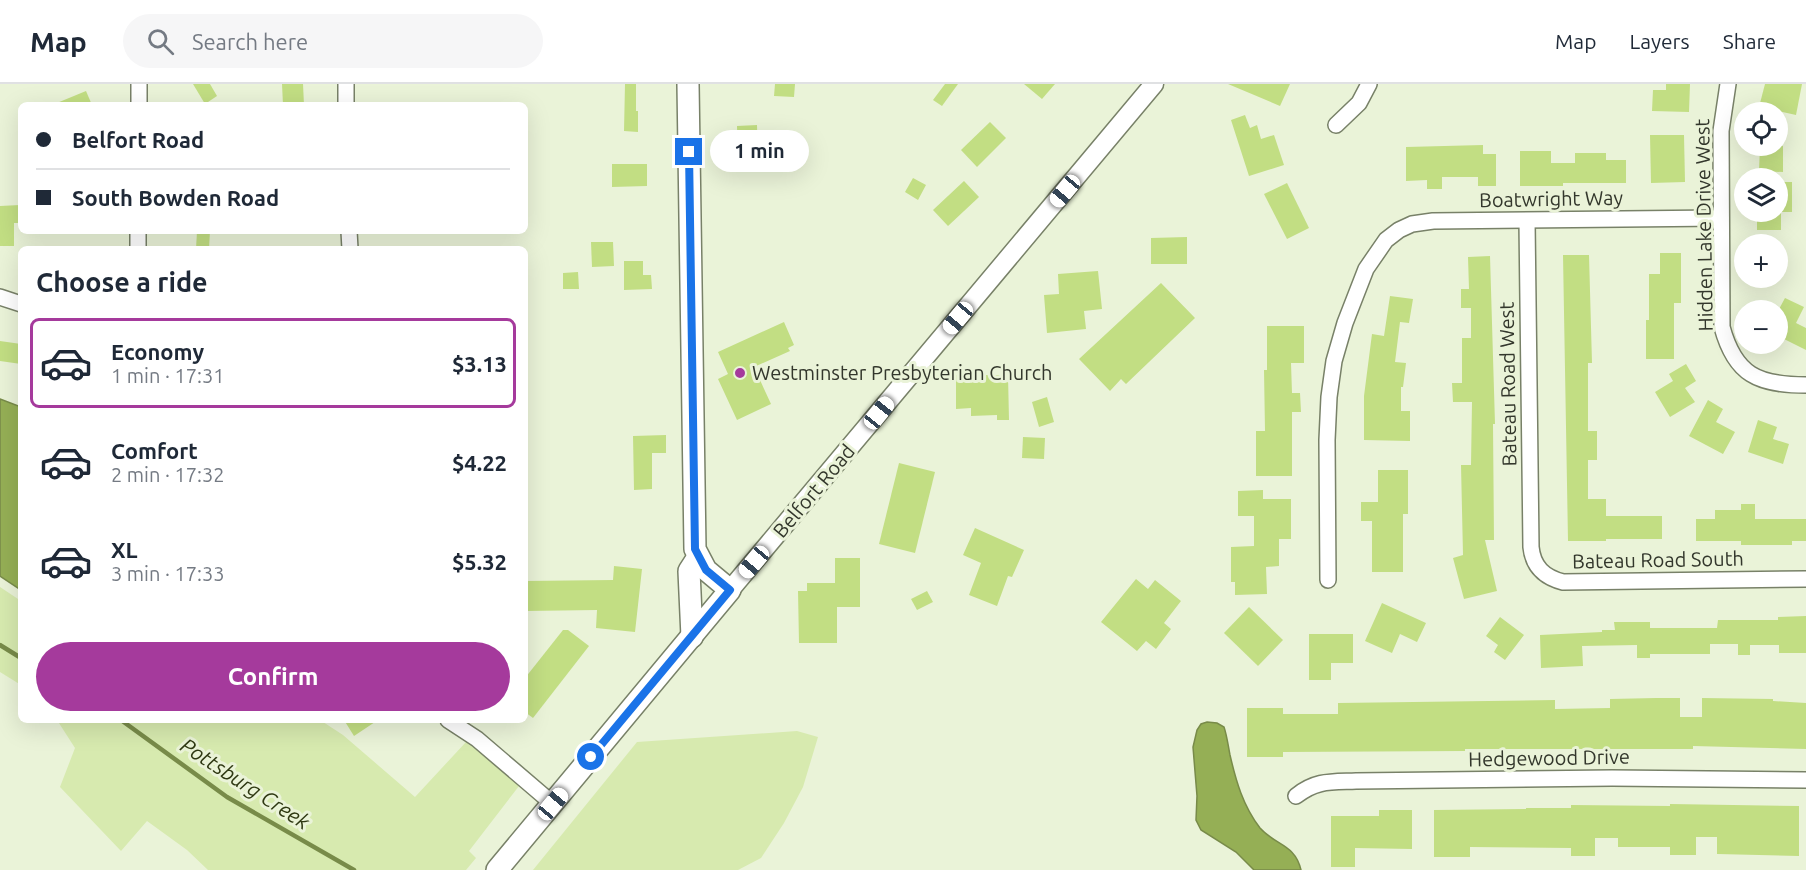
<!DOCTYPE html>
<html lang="en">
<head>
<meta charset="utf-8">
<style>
  :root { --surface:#fff; --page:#f6f6f7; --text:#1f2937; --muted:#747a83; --line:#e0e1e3; --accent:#a53a9c }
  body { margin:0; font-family:Ubuntu,sans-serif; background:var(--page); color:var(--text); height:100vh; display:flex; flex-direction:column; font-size:22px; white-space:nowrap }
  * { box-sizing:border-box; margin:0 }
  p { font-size:20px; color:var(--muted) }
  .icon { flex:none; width:33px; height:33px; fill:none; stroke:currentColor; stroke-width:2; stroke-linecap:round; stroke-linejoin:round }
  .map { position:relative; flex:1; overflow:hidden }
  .sheet { position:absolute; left:18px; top:162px; width:510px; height:477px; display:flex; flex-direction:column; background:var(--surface); border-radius:9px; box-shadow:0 6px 24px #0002 }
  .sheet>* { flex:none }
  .hud { position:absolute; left:18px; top:18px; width:510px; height:132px; border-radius:9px; box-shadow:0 6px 24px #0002; display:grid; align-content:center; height:132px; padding:0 18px; background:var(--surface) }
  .buttons { position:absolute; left:1734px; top:18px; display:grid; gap:12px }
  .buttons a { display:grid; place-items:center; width:54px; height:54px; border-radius:50%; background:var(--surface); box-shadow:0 6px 24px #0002; font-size:30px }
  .end { position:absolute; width:27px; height:27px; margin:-14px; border:8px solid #1a73e8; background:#fff; box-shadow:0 0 0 3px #fff }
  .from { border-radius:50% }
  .bubble { position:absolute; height:42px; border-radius:21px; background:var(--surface); box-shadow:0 6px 24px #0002; font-size:20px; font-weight:600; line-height:42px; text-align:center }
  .car { position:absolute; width:18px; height:36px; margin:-18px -9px; border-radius:8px; box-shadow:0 0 4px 2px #0007; background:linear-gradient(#fff 24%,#345 0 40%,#fff 0 76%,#345 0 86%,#fff 0) }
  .hud b { display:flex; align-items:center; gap:21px; height:57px; font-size:22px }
  .hud b+b { border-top:2px solid var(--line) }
  .hud i { width:15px; height:15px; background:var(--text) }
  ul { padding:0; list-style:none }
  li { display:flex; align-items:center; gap:18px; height:90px; margin:0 12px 9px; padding:0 6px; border:3px solid transparent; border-radius:9px }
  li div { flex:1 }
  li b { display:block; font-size:22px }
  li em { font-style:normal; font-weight:600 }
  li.current { border-color:var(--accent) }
  li>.icon { width:54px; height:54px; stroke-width:1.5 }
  h2 { padding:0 18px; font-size:27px; line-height:72px }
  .primary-button { display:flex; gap:12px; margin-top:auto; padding:12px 18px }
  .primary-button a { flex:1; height:69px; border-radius:36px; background:var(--accent); color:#fff; font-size:24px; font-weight:600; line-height:69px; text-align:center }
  header { display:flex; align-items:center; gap:36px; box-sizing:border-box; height:84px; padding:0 30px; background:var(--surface); border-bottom:2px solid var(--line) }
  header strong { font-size:28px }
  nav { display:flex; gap:33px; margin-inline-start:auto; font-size:21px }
  .search { width:420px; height:54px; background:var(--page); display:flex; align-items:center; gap:15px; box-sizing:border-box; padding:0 21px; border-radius:33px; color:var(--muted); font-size:22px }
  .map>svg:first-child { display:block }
  .green { fill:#d7eaaf }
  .water { fill:#95af55; stroke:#788b49; stroke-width:1.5 }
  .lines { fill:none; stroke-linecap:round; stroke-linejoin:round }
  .stream { stroke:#788b49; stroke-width:4.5 }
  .building { fill:#c2de83 }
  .minor-casing { stroke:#788168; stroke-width:18 }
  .tertiary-casing { stroke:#788168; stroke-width:21 }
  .secondary-casing { stroke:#788168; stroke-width:24 }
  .minor { stroke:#fff; stroke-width:15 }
  .tertiary { stroke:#fff; stroke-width:18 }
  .secondary { stroke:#fff; stroke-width:21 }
  .route { stroke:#1a73e8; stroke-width:8 }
  .poi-dot { fill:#a53a9c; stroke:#eaf3d8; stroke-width:2 }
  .labels { text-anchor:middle; stroke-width:6; stroke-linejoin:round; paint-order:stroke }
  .street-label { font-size:20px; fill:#33372c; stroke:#eaf3d8 }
  .poi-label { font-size:20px; fill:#33372c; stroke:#eaf3d8; text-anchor:start }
  .water-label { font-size:21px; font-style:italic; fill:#2f3913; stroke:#eaf3d8 }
</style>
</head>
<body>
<header>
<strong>Map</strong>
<div class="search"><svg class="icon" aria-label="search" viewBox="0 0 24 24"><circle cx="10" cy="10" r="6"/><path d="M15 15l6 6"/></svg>Search here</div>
<nav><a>Map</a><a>Layers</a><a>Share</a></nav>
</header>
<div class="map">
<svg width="1806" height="786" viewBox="0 0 1806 786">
  <rect width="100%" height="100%" fill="#eaf3d8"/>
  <!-- green -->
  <g class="green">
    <path d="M0,503L21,517V601L0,588Z"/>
    <path d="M57,636H320L343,651L415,713L466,658L473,660L519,702L469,767L476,774L466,786H208L187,766L147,737L121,767L60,703L75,664Z"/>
    <path d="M797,647L818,653L803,703L784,739L761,774L738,786H533L637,658Z"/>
  </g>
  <!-- water -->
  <g class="water">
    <path d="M0,315L21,323V506L0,492Z"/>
    <path d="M1207,638L1217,639L1224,643C1227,652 1228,661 1230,671C1236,697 1243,722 1260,744C1276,762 1295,760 1301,786H1254L1236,768L1201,746L1196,736L1197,712L1193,663L1197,646L1201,640Z"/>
  </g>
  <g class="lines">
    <!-- stream -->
    <g class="stream">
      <path d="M0,561L21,574"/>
      <path d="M121,636L227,713L354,786"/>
    </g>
  </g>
  <!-- building -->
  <g class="building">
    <path d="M193,0H210L217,12L205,20Z"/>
    <path d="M282,0H303L304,21H283Z"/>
    <path d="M625,0H636V27H638V48L624,47Z"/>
    <path d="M775,0H795L794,13L774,12Z"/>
    <path d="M945,0H958L942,22L933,16Z"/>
    <path d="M1024,0H1055L1042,15Z"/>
    <path d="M1228,0H1290L1280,22Z"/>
    <path d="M1666,0H1690L1689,28L1652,27L1653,6H1666Z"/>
    <path d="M1765,0H1802L1796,31L1759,23Z"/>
    <path d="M86,7L92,21H52Z"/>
    <path d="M1245,31L1250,44L1257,41L1261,55L1274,51L1284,81L1249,92L1231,36Z"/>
    <path d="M990,38L1006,54L977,83L961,66Z"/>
    <path d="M757,41L758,81H738L737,42Z"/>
    <path d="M1650,51H1684L1685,98L1651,99Z"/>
    <path d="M1483,61V70H1496V102H1478V93H1442V105H1427V96L1406,97V63Z"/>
    <path d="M1760,62H1783V88L1759,87Z"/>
    <path d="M1520,67H1551V79H1575V69H1606V76H1626V99H1563V102H1520Z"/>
    <path d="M612,80H647V102L612,103Z"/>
    <path d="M913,94L926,101L918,116L905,108Z"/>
    <path d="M964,97L979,113L948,142L933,126Z"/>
    <path d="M1778,98H1792V128H1781V146H1757V128H1778Z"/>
    <path d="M1287,99L1309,144L1287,155L1264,110Z"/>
    <path d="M20,121V139H14V162H0V122Z"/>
    <path d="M197,147H210L209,165H196Z"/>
    <path d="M1187,153V180H1151V154Z"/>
    <path d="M591,158H613L614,182L592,183Z"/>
    <path d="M1660,169H1681V219H1674V275H1646V236H1649V190H1660Z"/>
    <path d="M1563,171H1589L1592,279H1588V347H1597V376H1588V415H1606V432H1662V455H1606V457H1568Z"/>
    <path d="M1490,172L1495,340H1493L1494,456H1485L1497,507L1464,515L1453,474L1463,471L1461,381H1471L1472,318H1453L1452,299H1462V254H1471V224H1461V205H1469L1468,173Z"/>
    <path d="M624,177H643V191H651L652,205L624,206Z"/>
    <path d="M1098,187L1102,225L1084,227L1086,245L1047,249L1044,211L1059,210L1058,190Z"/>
    <path d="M578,188L579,205H563V189Z"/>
    <path d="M1161,199L1195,234L1126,300L1121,295L1110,307L1079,275Z"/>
    <path d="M1390,212L1413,215L1409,239L1400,238L1395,278L1406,279L1403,303H1401V327H1410V357L1364,356V312L1372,250L1384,252Z"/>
    <path d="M1785,214L1804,223L1796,239L1806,244V266L1778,252V227Z"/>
    <path d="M784,238L794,261L788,264L790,267L754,283L771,320L737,336L718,295L728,290L718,268Z"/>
    <path d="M1267,242H1304V279H1291L1292,309H1300L1301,328H1292V392H1256V347H1265L1264,286H1267Z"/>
    <path d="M0,257L21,260V280L0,277Z"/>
    <path d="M1686,280L1696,297L1685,304L1695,318L1670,333L1655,308L1673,297L1669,290Z"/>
    <path d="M956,291H1008L1009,336H997V331L971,332V324L956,325Z"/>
    <path d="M1047,313L1054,338L1039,343L1032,318Z"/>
    <path d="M1708,316L1723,325L1716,338L1735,348L1723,370L1689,352Z"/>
    <path d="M1758,336L1777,343L1773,355L1789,360L1783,380L1748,368Z"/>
    <path d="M666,351V369H652V405L634,406L633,352Z"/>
    <path d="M1023,353L1045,354L1044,375L1022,374Z"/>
    <path d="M899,379L935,388L915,469L879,460Z"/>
    <path d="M1378,386H1408V430H1403V488H1372V437H1361V418H1378Z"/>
    <path d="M1263,406V415H1291V455H1279V482L1266,483L1267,510L1235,511V498H1231V463L1254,462V432H1238V407Z"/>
    <path d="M1741,420H1755V435H1806V457H1792V461H1741V457H1696V435H1715V426H1741Z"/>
    <path d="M975,444L1024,466L1012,493L1008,492L997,522L969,511L981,479L963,471Z"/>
    <path d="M835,474H860V523H837V559H799L798,507H807V499H835Z"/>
    <path d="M614,482L642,485L635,548L596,544L597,526L525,527V497L613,496Z"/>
    <path d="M1136,495L1148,505L1155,496L1181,517L1164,539L1171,545L1156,565L1146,557L1137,567L1101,538Z"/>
    <path d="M927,507L933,518L917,526L911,515Z"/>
    <path d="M1382,519L1426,539L1417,558L1400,550L1392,569L1365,557Z"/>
    <path d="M1249,523L1283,556L1258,582L1224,549Z"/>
    <path d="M1806,532V569H1779V561H1750V571H1738V560H1710V570H1650V574H1637V561L1582,562L1583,582L1541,584L1540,551L1602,548V546H1615L1614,538H1650V544H1717L1718,536H1778V533Z"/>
    <path d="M1500,533L1524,551L1505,576L1494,568L1498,561L1486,552Z"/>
    <path d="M563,546H568L589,562L533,634L525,628V594Z"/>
    <path d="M1309,550H1353V579H1331V596H1309Z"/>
    <path d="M1656,614H1680V633H1702V614L1773,615V617L1806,619V665L1693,662V665H1465V667L1283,668V673H1247V624H1283V630H1338V619L1555,616V625L1610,624V615Z"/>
    <path d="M344,636H378L354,652Z"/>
    <path d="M1670,720L1799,722V772L1717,770V753H1696V771H1670V763H1618V754H1595V772H1571V764L1470,763V773H1434V726L1526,725V724H1571V721L1670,722Z"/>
    <path d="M1379,726H1412V765L1355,764V783H1331V732H1379Z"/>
  </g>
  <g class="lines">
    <defs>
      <g id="minor">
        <path d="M346,0V21"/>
        <path d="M1728,0L1721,47L1722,243C1735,291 1758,301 1806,301"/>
        <path d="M139,21V0"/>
        <path d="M1336,41L1359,19L1369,0"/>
        <path d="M1527,137L1531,463C1533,483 1544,493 1563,498L1806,495"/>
        <path d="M349,147L350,165"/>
        <path d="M138,165V147"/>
        <path d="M0,213L21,220"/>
        <path d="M1328,496L1327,356L1329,313L1334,277L1345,239L1366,185L1386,156L1399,146L1412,140L1433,137L1721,134"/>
        <path d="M448,636L477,655L553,720"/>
        <path d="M1296,712C1316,696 1331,698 1356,697L1612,694L1806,696"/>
      </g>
      <path id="tertiary" d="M730,506L1154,0"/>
      <g id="secondary">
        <path d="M692,553L689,487L698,473"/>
        <path d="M497,786L730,506L706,486L695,465L688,0"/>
      </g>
    </defs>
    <!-- minor casing -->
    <use href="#minor" class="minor-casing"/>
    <!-- tertiary casing -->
    <use href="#tertiary" class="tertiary-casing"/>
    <!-- secondary casing -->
    <use href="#secondary" class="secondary-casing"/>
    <!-- minor -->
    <use href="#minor" class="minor"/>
    <!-- tertiary -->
    <use href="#tertiary" class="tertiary"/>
    <!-- secondary -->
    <use href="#secondary" class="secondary"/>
  </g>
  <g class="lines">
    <!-- route -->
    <path class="route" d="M591,673L730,506L706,486L695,465L689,68"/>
  </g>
  <!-- markers -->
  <circle class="poi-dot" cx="740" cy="289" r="6"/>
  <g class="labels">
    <!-- street labels -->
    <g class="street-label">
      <text transform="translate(1551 115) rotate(-1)" y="7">Boatwright Way</text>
      <text transform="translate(1704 141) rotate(-91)" y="7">Hidden Lake Drive West</text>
      <text transform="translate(1508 300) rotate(-91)" y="7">Bateau Road West</text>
      <text transform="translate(814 407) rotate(-50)" y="7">Belfort Road</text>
      <text transform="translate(1658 476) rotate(-1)" y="7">Bateau Road South</text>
      <text transform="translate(1549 674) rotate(-1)" y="7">Hedgewood Drive</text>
    </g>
    <!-- poi labels -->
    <g class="poi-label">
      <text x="752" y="296">Westminster Presbyterian Church</text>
    </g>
    <!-- water labels -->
    <g class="water-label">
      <text transform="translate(245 700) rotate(33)" y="7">Pottsburg Creek</text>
    </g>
  </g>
</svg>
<div class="buttons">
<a><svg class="icon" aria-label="locate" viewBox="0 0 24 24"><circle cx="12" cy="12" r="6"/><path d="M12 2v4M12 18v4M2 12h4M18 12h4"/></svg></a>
<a><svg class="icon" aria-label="layers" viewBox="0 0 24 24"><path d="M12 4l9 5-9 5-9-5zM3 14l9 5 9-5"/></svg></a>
<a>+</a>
<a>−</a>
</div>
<i class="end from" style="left:591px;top:673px"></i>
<i class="end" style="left:689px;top:68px"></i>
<div class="bubble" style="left:710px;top:46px;width:99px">1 min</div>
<i class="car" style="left:1065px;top:107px;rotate:220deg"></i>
<i class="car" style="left:958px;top:234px;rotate:220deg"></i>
<i class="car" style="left:879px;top:329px;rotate:39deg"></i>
<i class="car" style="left:754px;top:478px;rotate:220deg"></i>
<i class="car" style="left:553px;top:720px;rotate:40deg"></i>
<div class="hud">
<b><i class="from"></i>Belfort Road</b>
<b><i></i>South Bowden Road</b>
</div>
<section class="sheet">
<h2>Choose a ride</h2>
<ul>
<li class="current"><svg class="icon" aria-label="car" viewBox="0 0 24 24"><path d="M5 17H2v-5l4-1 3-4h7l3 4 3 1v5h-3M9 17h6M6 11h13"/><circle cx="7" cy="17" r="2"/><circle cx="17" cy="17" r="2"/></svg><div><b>Economy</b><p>1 min · 17:31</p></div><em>$3.13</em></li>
<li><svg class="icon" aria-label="car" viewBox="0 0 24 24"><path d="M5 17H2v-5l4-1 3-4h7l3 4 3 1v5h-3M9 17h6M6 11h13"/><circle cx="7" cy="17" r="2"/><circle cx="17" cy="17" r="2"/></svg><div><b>Comfort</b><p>2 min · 17:32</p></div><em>$4.22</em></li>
<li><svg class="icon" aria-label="car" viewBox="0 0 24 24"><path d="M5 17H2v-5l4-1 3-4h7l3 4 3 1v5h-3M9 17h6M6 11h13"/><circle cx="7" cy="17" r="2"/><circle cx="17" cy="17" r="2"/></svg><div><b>XL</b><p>3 min · 17:33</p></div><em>$5.32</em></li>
</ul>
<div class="primary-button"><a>Confirm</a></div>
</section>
</div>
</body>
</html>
